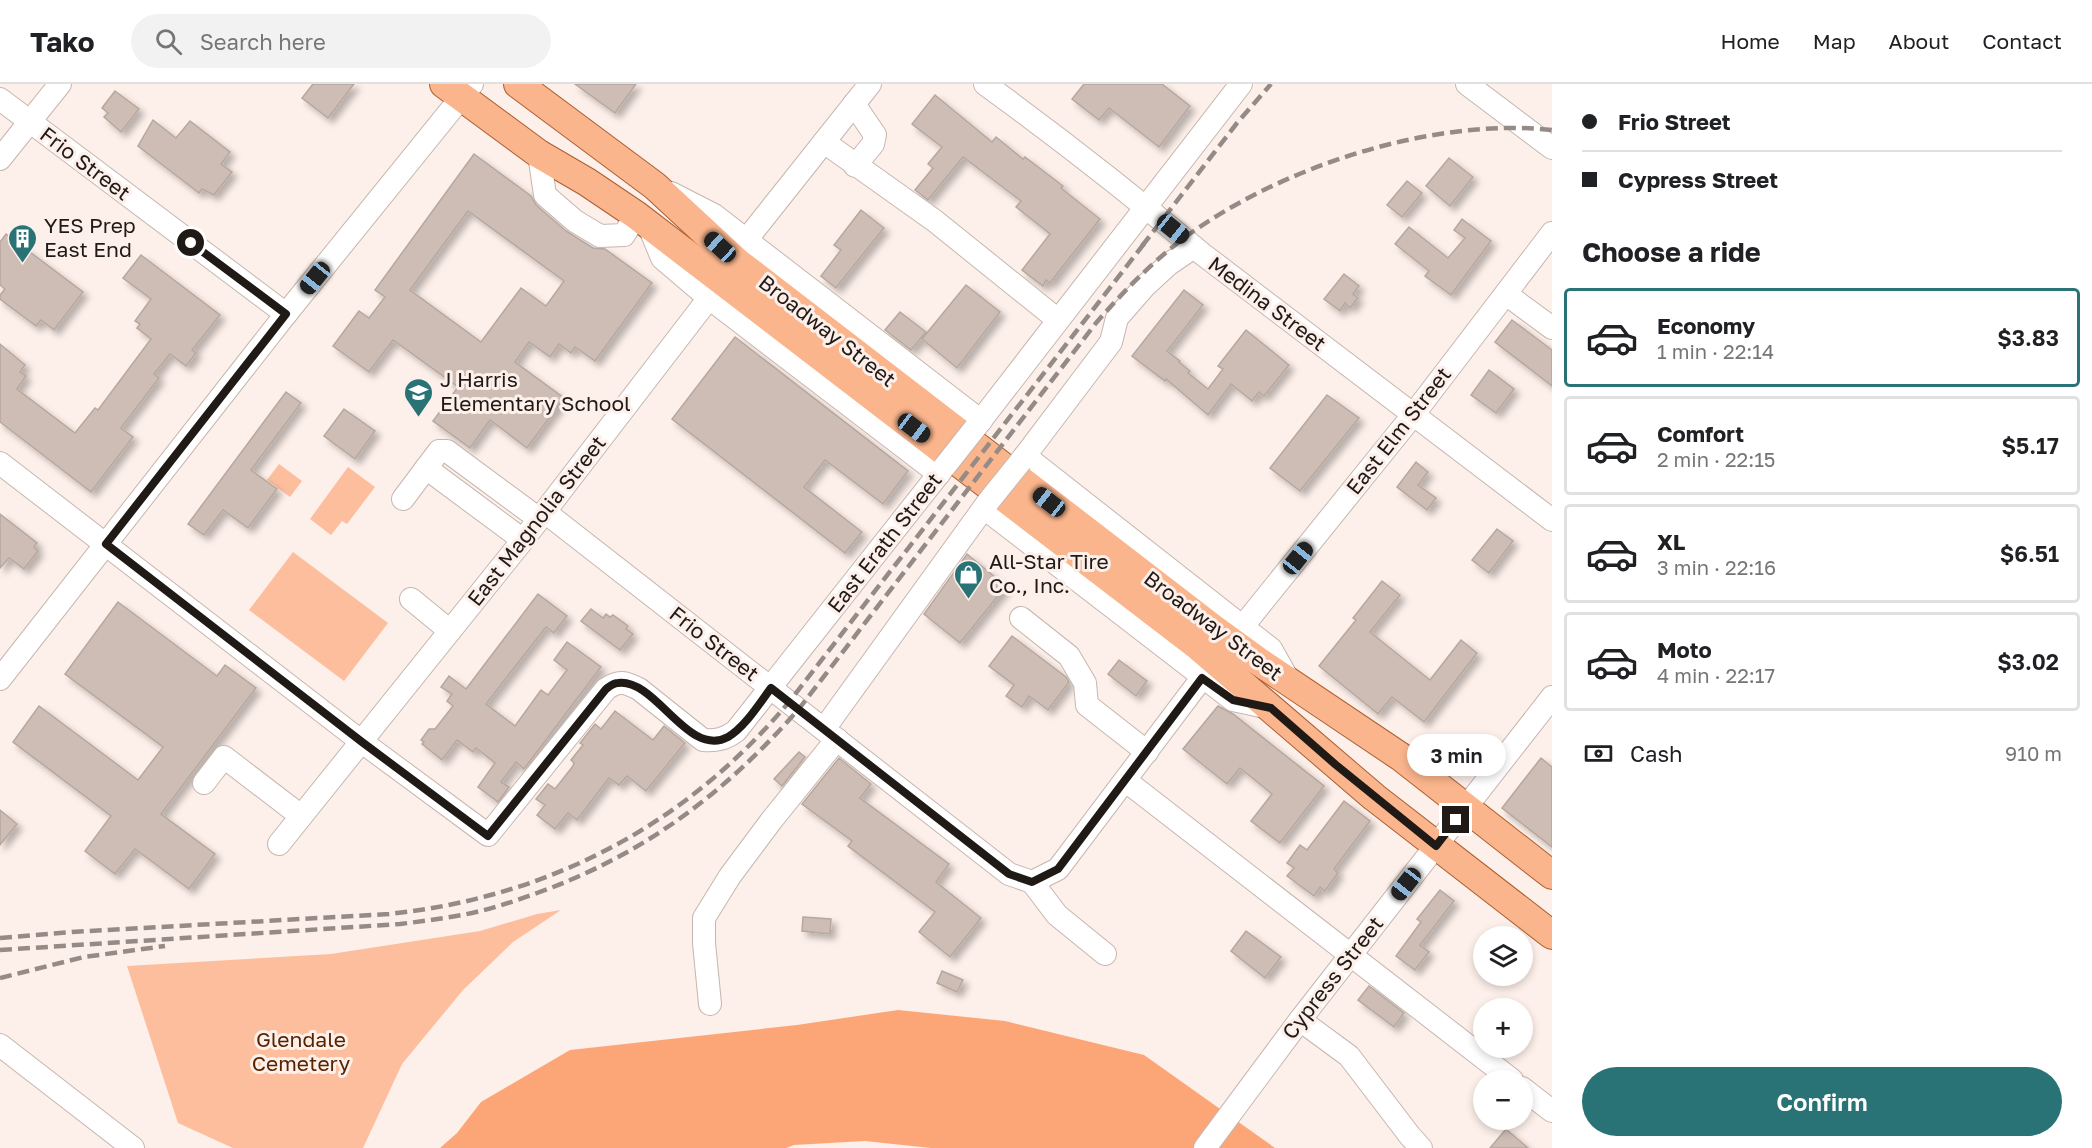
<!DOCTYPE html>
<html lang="en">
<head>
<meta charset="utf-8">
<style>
  :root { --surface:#fff; --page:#f2f2f2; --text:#202124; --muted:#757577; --line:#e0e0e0; --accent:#297376 }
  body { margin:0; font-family:"Golos Text",sans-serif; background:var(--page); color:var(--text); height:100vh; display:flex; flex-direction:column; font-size:22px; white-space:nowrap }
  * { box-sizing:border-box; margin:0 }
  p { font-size:20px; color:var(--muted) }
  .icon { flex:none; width:33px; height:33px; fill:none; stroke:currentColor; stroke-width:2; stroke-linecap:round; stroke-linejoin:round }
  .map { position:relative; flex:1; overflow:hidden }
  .panel { display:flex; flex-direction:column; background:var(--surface); width:540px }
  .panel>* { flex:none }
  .hud { display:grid; align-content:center; height:132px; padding:0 30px; background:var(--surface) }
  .tools { position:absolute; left:1473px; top:842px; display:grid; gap:12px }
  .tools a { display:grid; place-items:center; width:60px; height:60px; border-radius:50%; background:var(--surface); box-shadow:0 3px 9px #0003; font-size:30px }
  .end { position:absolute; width:27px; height:27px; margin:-14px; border:8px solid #201a17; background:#fff; box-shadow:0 0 0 3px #fff }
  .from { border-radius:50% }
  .bubble { position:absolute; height:42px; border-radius:21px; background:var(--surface); box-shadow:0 3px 9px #0003; font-size:20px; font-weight:600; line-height:42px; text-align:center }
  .car { position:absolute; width:18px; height:36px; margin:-18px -9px; border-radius:8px; box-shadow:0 0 4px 2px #0007; background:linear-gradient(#222 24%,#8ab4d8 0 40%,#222 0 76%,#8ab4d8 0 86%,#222 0) }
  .hud b { display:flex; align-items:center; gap:21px; height:57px; font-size:22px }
  .hud b+b { border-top:2px solid var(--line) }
  .hud i { width:15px; height:15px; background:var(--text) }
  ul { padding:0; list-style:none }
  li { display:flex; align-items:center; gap:18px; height:99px; margin:0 12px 9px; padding:0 18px; border:3px solid var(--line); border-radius:6px }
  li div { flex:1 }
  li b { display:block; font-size:22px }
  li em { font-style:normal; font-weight:600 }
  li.selected { border-color:var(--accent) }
  li>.icon { width:54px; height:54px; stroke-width:1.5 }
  h2 { padding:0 30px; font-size:27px; line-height:72px }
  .pay { display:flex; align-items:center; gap:15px; height:66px; padding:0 30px; font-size:22px }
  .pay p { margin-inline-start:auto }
  .cta { display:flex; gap:12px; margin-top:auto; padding:12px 30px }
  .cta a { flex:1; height:69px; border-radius:36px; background:var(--accent); color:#fff; font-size:24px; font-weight:600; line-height:69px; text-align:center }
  header { display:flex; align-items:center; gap:36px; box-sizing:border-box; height:84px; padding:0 30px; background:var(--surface); border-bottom:2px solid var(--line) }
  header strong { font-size:28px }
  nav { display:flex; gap:33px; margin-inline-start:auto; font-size:21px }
  .search { width:420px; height:54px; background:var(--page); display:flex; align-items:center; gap:15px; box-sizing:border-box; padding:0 21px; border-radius:33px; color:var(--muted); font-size:22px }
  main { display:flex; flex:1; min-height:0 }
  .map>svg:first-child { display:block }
  .green { fill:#fdbe9d }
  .water { fill:#fca678 }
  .building { fill:#cdbdb5; stroke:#b6a79f; stroke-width:1.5; fill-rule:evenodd; filter:url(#shadow) }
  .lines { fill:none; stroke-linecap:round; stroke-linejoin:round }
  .minor-casing { stroke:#c6b6af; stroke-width:24 }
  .major-casing { stroke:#ac5f31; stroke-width:30 }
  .minor { stroke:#fff; stroke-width:22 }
  .major { stroke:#fab58c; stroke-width:28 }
  .rail { stroke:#958b86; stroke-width:4.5; stroke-dasharray:12 6; stroke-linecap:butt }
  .minor-bridge-casing { stroke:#c6b6af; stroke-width:24; stroke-linecap:butt }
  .minor-bridge { stroke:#fff; stroke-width:22 }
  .route { stroke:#201a17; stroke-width:8 }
  .labels { text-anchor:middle; stroke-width:6; stroke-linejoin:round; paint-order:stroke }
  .street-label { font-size:21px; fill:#201a17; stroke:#fdefe9 }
  .poi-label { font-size:21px; fill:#201a17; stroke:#fdefe9; text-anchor:start }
  .park-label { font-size:21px; fill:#582400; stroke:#fdefe9 }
</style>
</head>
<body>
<header>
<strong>Tako</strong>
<div class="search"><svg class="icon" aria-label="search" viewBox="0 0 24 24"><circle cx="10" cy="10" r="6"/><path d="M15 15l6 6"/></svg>Search here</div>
<nav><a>Home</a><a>Map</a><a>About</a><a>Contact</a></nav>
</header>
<main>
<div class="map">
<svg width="1552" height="1064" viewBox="0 0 1552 1064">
  <defs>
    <filter id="shadow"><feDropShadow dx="5" dy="5" stdDeviation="3" flood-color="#0004"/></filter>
  </defs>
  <rect width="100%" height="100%" fill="#fdefe9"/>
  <!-- green -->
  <g class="green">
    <path d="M279,380L302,397L290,413L267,396Z"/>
    <path d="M348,383L375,403L347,440L342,437L331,451L310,435Z"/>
    <path d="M293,468L388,539L344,597L249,526Z"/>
    <path d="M561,826L513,858L463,906L402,980L363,1064H233L178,1039L127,882L331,870L480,847L537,830Z"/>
  </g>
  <!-- water -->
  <path class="water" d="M898,926L1005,937L1144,971L1275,1064H931L865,1057L794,1061L786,1064H440L457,1049L481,1018L570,966L797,941Z"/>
  <!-- building -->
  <g class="building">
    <path d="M313,0H354L328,34L302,14Z"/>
    <path d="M575,0H636L615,29Z"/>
    <path d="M1084,0H1162L1190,22L1159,63L1109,24L1099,36L1072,15Z"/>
    <path d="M115,7L139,25L121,48L104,33L108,29L102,24Z"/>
    <path d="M935,11L992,58L996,53L1023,75L1025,73L1063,102L1061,104L1100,135L1050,199L1046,196L1043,202L1022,186L1050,150L1016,123L1021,117L963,73L928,116L915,106L933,84L928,80L942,63L912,40Z"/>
    <path d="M153,36L176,54L190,37L230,68L221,80L232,88L214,111L202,105L199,109L138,62Z"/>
    <path d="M474,70L531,112L536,121L566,147L593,164L605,165L652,199L595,277L575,263L571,269L559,260L550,273L529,258L515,278L564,314L527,364L490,336L470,364L433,337L458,303L393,256L369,288L333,262L359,227L369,234L385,213L375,206ZM468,127L564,197L546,222L521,204L481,258L410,206Z"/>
    <path d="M1449,74L1473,93L1450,122L1426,102Z"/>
    <path d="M1407,97L1422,109L1402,133L1387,121Z"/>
    <path d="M861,126L884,144L836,204L821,192L841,166L834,161Z"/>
    <path d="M1462,135L1491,157L1451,211L1425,192L1429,187L1395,160L1409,143L1448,174L1465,154L1454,146Z"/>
    <path d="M6,150L83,208L54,246L41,236L36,242L0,215V211L5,205L0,201V158Z"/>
    <path d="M141,171L220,231L192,266L196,269L186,282L170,270L154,290L159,294L121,344L133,353L91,408L0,338V260L25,281L20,288L26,292L17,305L75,349L95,324L98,326L151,255L137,244L140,240L135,237L151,215L123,194Z"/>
    <path d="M1344,190L1359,202L1353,210L1358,214L1350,224L1345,219L1340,227L1324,215Z"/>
    <path d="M966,201L1000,228L957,284L922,255Z"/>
    <path d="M1184,206L1203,221L1167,267L1180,277L1179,278L1190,287L1188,289L1208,305L1223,285L1218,282L1246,246L1289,281L1264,312L1259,308L1252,317L1231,300L1208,331L1166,295L1165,297L1132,272Z"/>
    <path d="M900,228L926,248L911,266L885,246Z"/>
    <path d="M1512,236L1552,266V302L1495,258Z"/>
    <path d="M735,253L908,387L883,420L825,376L804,403L862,448L845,469L672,335Z"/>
    <path d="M1489,286L1514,305L1496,329L1471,311Z"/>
    <path d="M286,308L301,319L251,386L277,405L248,444L223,426L204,451L188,440Z"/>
    <path d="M1327,311L1359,334L1300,407L1270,384Z"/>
    <path d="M344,325L375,347L355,375L324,352Z"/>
    <path d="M1416,378L1428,388L1418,401L1436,414L1427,426L1397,403Z"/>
    <path d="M0,430L37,459L34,463L38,467L24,485L9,474L0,484Z"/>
    <path d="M1497,445L1513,457L1489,489L1472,476Z"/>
    <path d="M967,470L1006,502L960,559L924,530Z"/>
    <path d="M1382,497L1400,511L1370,548L1430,596L1461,556L1477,569L1424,638L1392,613L1378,630L1319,582L1356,536L1353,534Z"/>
    <path d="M538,510L567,532L554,549L546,543L486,620L515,642L541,606L548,611L567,586L554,576L567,558L601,583L524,685L516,678L501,698L509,703L498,718L478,703L495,679L476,664L473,668L457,656L442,676L422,660L424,658L421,656L429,645H435L453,622L447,617L452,610L441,603L449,592L466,605Z"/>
    <path d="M118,518L217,592L225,581L256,604L161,730L215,770L189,805L135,765L115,790L85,767L111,732L13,658L39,622L138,696L163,663L65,590Z"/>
    <path d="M591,525L603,534L606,530L610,533L613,531L628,542L626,545L633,550L620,566L581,537Z"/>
    <path d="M1012,552L1066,593L1069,598L1048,626L1029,612L1022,623L1006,612L1014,601L989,582Z"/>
    <path d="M1119,576L1147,597L1136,612L1108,590Z"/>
    <path d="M1218,622L1233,630L1324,702L1280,759L1251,737L1272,710L1240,684L1227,700L1183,665Z"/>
    <path d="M615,627L653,656L664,642L685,659L646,707L627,692L619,701L609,694L577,736L568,729L555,745L537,731L545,721L536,715L548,700L555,705L573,682L574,679L571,676L583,661L580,659L595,640L601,645Z"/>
    <path d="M799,668L805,673L782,702L774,695Z"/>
    <path d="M839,674L871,700L860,714L949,780L936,798L981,834L950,873L919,848L935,828L848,762L852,757L802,720Z"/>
    <path d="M1541,674L1552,683V763L1502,724Z"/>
    <path d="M1344,717L1370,737L1334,785L1338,789L1325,807L1320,803L1314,812L1287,792L1294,784L1287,779L1300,761L1307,766Z"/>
    <path d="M0,726L17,740L0,761Z"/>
    <path d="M1440,806L1454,817L1420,861L1429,868L1415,886L1396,872L1421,838L1417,835Z"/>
    <path d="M803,833L831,835L830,850L802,847Z"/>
    <path d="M1246,847L1281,873L1265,894L1231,867Z"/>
    <path d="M942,887L963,896L957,908L937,899Z"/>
    <path d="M1369,902L1404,929L1394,943L1358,916Z"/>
    <path d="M1506,1045L1528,1064H1490Z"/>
  </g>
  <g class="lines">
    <defs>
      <g id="minor">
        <path d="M985,0C1059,54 1131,110 1201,169L1552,436"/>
        <path d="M1467,0L1552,64"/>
        <path d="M0,15L286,230"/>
        <path d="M854,20L875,51L873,60L855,82"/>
        <path d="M824,58L935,137L1058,236"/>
        <path d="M539,70L545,111L575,137L600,152L624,151L636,131"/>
        <path d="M0,75L60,0"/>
        <path d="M671,109L714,131L981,337"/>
        <path d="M648,140L662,174L709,214L939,390"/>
        <path d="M747,155L870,0"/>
        <path d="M1506,210L1552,244"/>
        <path d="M975,344L1241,0"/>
        <path d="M1025,372L1271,565L1289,597"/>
        <path d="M1021,377L1111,258L1117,234L1144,203L1169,180L1194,163"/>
        <path d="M0,379L362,658L488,751L606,605C619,596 625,598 639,605L703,656C717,657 725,655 736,647L945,382"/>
        <path d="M426,384L523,456"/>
        <path d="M403,415L439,367H447L539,435"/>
        <path d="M984,424L1233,616L1270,624"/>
        <path d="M545,428L1009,790L1032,798L1057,831L1105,870"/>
        <path d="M411,515L450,547"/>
        <path d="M1021,534L1069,572L1085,599L1087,621L1147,668"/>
        <path d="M1243,542L1413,331L1552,149"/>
        <path d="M0,595L286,230L472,0"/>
        <path d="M824,645L988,418"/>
        <path d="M1126,697L1512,996"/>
        <path d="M204,699L224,673L301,732"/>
        <path d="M279,760L523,456L709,214"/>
        <path d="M1032,798L1058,785L1202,594"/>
        <path d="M710,920L704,859V834L730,792L771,737L837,655"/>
        <path d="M1300,936L1349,972L1410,1052L1421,1064"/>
        <path d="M0,961L133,1064"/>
        <path d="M1522,1004L1552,1027"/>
        <path d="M1205,1064L1300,936L1552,613"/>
      </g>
      <g id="major">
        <path d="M444,0L539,70L587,98L636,131L1199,563L1374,713L1552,851"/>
        <path d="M518,0L655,102L737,178L1214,545L1258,577L1401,673L1552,791"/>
      </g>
    </defs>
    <!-- minor casing -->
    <use href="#minor" class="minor-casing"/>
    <!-- major casing -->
    <use href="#major" class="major-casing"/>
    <!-- minor -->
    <use href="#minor" class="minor"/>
    <!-- major -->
    <use href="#major" class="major"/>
    <!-- rail -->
    <g class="rail">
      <path d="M1142,162L1237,39L1271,0"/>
      <path d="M0,854L72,848L389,830C549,813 685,742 789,618L1147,156"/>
      <path d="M0,866L400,840C424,837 448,834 472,829C494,824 515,817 537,809C643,771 724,710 798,626L1096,239C1123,208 1151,179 1184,154C1280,83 1433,33 1552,46"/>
      <path d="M0,894L84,873L165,862"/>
    </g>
    <defs>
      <g id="minor-bridge">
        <path d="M945,382L975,344"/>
        <path d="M988,418L1021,377"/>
      </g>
    </defs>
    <!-- minor-bridge casing -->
    <use href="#minor-bridge" class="minor-bridge-casing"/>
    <!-- minor-bridge -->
    <use href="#minor-bridge" class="minor-bridge"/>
  </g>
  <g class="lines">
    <!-- route -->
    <path class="route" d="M191,159L286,230L106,460L362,658L488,752L606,605C609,603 613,599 618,599C656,594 688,675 728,653C745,643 759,620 771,604L1009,790L1032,798L1058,785L1202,594L1233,616L1271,624L1336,681L1436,762L1456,736"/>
  </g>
  <!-- icons -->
  <defs>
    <symbol id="building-pin" viewBox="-11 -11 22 30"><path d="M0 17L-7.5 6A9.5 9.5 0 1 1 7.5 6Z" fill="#297376" stroke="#fdefe9"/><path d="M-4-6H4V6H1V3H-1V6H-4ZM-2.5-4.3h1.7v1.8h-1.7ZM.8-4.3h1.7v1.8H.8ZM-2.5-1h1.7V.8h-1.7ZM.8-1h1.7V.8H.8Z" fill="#fff"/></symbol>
    <symbol id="school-pin" viewBox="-11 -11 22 30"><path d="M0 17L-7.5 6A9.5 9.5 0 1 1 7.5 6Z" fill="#297376" stroke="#fdefe9"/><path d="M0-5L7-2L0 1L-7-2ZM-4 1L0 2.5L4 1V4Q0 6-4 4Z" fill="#fff"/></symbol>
    <symbol id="shop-pin" viewBox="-11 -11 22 30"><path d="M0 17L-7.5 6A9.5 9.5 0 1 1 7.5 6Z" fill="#297376" stroke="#fdefe9"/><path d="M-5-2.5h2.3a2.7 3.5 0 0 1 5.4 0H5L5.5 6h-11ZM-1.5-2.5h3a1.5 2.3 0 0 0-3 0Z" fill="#fff"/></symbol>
  </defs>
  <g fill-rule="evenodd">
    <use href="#building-pin" x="6" y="138" width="33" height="45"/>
    <use href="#school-pin" x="402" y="292" width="33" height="45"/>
    <use href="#shop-pin" x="952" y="474" width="33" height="45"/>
  </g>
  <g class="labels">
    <!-- street labels -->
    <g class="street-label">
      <text transform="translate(85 80) rotate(37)" y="7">Frio Street</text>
      <text transform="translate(1267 220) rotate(37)" y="7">Medina Street</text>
      <text transform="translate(827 247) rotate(38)" y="7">Broadway Street</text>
      <text transform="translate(1399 347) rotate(-52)" y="7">East Elm Street</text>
      <text transform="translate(537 437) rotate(-52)" y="7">East Magnolia Street</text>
      <text transform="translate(885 459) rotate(-52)" y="7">East Erath Street</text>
      <text transform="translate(1213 542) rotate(37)" y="7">Broadway Street</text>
      <text transform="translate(714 560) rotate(38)" y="7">Frio Street</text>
      <text transform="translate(1333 894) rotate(-52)" y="7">Cypress Street</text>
    </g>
    <!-- poi labels -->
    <g class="poi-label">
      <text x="44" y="149">YES Prep<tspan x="44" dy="24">East End</tspan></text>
      <text x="440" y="303">J Harris<tspan x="440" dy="24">Elementary School</tspan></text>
      <text x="989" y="485">All-Star Tire<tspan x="989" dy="24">Co., Inc.</tspan></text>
    </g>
    <!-- park labels -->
    <g class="park-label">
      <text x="301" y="963">Glendale<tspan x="301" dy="24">Cemetery</tspan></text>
    </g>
  </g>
</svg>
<div class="tools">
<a><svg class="icon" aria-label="layers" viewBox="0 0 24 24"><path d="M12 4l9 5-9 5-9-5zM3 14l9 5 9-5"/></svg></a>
<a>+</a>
<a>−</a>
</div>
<i class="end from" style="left:191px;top:159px"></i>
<i class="end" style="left:1456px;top:736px"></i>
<div class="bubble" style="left:1407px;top:650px;width:99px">3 min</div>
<i class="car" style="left:1173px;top:145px;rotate:129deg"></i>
<i class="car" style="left:720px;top:163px;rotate:312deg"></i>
<i class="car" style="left:315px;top:194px;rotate:219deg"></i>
<i class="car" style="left:914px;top:344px;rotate:127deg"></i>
<i class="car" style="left:1049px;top:418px;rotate:308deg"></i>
<i class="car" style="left:1298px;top:474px;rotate:39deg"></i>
<i class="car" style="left:1406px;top:800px;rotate:218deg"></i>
</div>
<section class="panel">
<div class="hud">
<b><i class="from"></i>Frio Street</b>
<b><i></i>Cypress Street</b>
</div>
<h2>Choose a ride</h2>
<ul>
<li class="selected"><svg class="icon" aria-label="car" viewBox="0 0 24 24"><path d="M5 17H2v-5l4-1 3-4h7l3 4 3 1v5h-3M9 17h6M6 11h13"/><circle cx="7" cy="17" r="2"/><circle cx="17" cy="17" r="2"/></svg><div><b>Economy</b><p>1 min · 22:14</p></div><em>$3.83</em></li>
<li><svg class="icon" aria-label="car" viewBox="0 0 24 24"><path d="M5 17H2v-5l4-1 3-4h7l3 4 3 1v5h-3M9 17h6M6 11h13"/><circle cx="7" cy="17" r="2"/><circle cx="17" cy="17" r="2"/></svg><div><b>Comfort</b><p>2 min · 22:15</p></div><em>$5.17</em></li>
<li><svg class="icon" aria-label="car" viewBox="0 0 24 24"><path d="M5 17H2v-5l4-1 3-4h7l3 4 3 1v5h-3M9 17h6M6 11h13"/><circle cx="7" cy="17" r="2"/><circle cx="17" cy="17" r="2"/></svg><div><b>XL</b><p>3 min · 22:16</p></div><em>$6.51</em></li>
<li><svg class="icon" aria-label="car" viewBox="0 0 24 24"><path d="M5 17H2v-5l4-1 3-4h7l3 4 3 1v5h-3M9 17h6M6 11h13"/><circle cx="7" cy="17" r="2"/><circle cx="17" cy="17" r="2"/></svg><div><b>Moto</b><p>4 min · 22:17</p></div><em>$3.02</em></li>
</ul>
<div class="pay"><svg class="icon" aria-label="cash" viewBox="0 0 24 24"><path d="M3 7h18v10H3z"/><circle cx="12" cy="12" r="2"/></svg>Cash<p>910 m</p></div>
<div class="cta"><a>Confirm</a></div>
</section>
</main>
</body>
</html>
